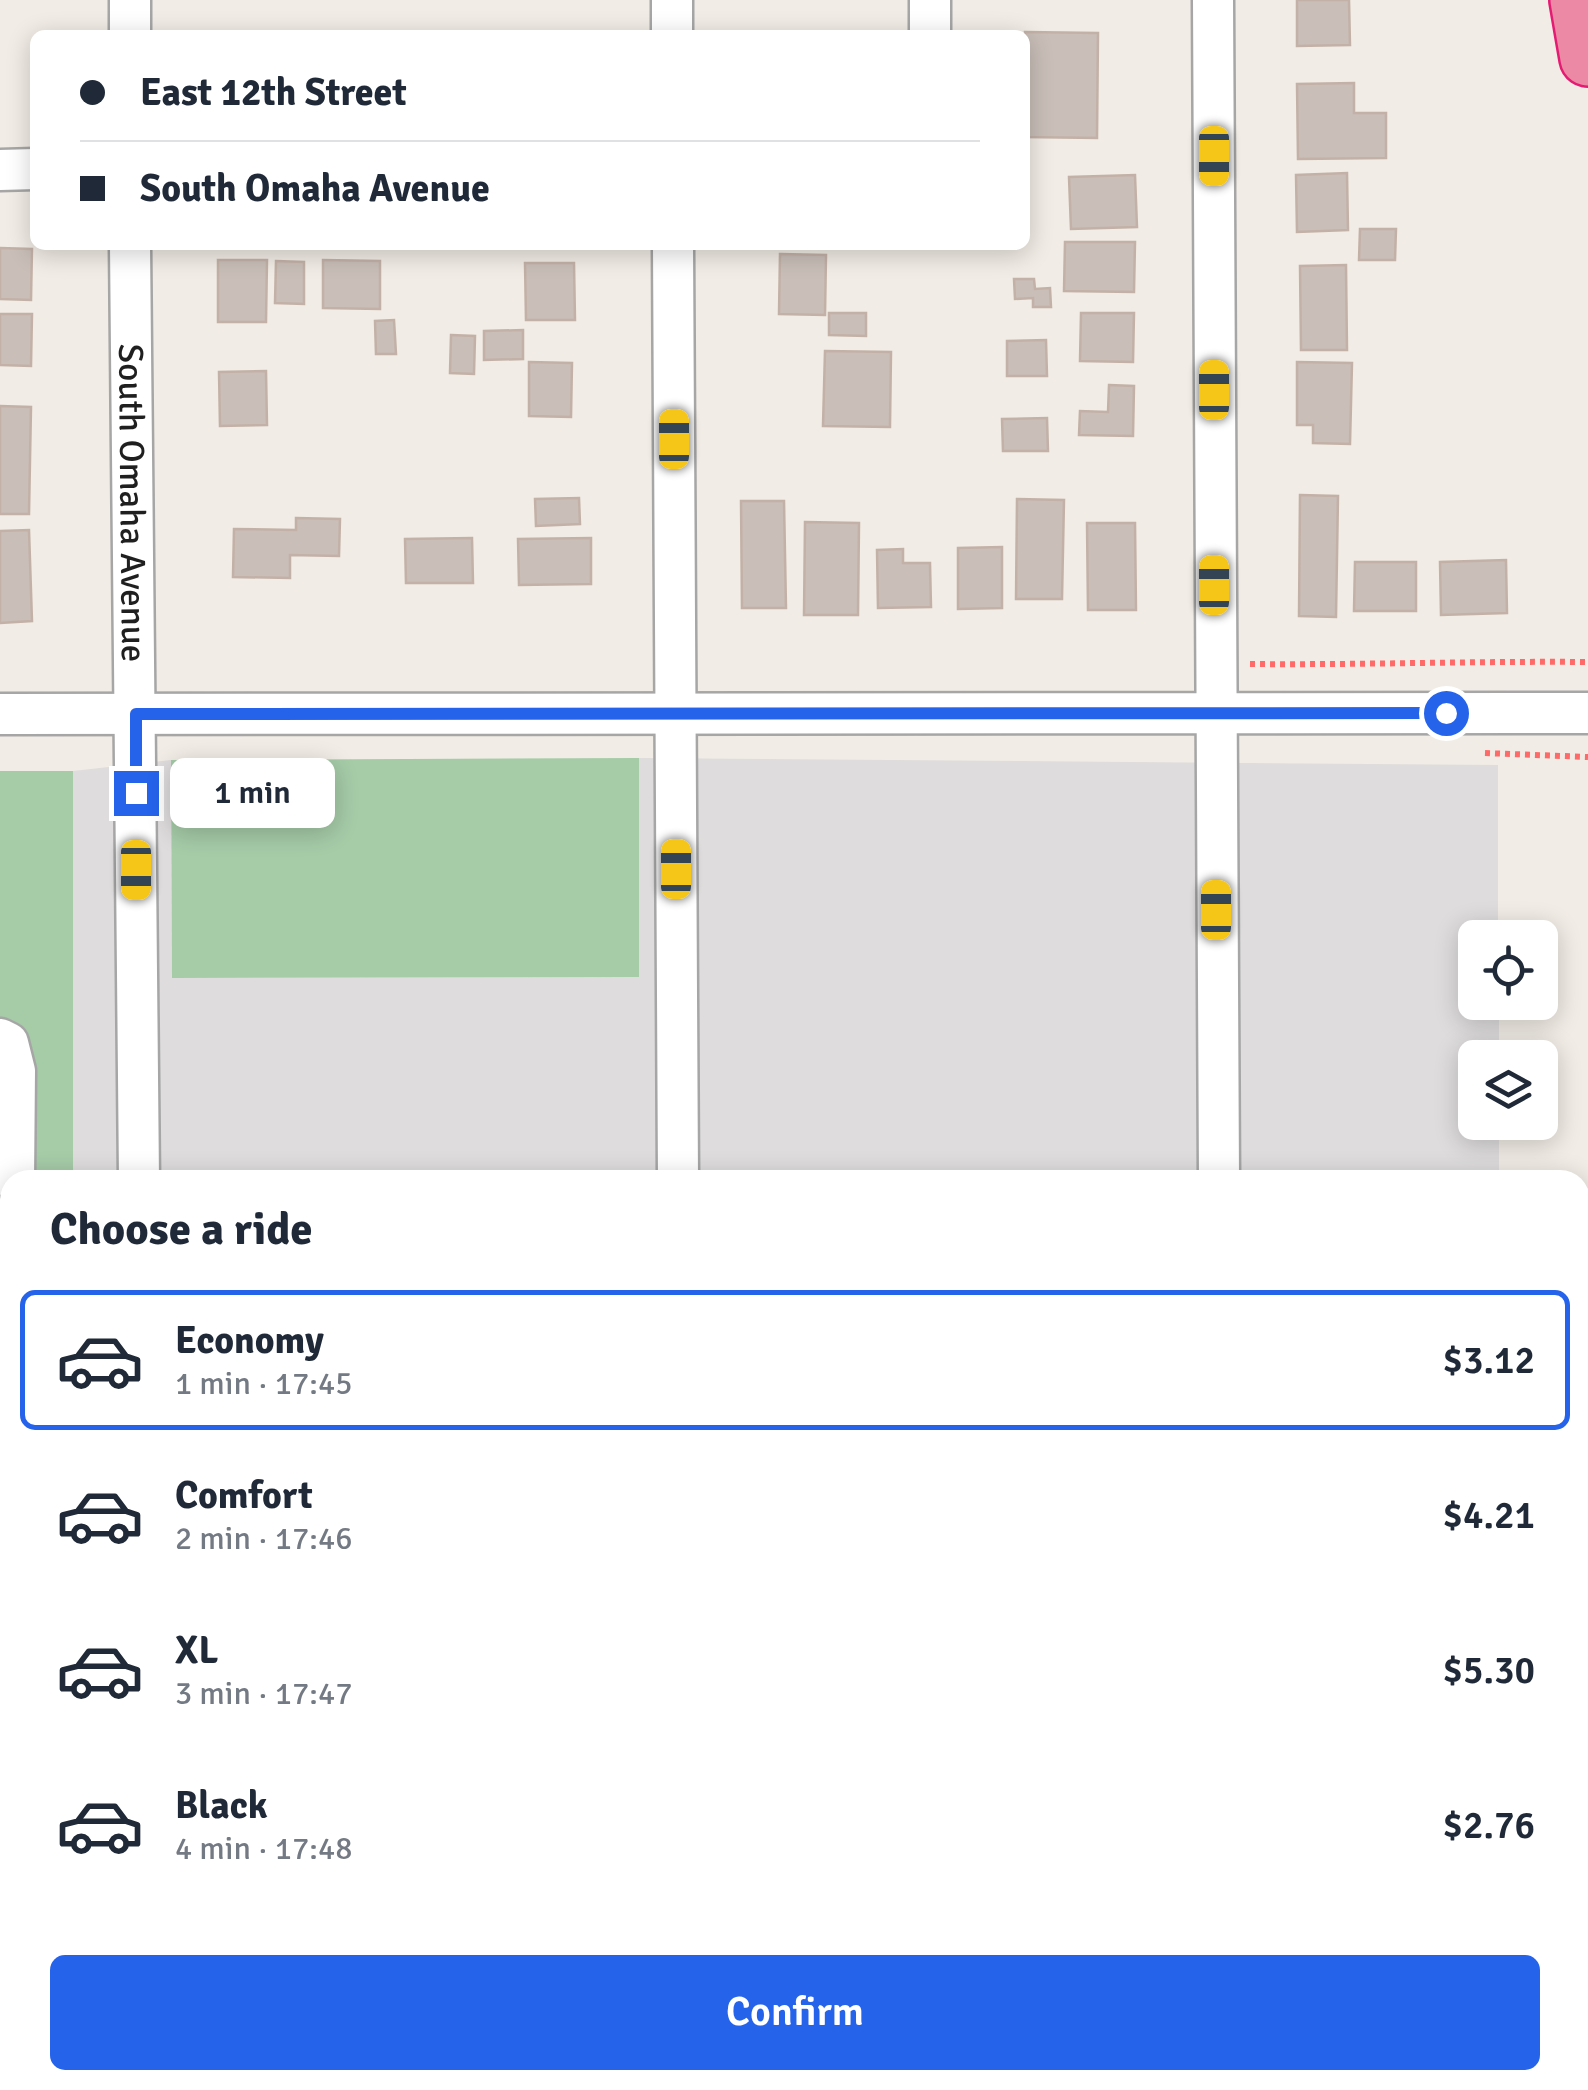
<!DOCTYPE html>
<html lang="en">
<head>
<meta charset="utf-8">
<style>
  :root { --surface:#fff; --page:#f2f2f3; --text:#1f2937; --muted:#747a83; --line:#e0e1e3; --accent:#2563eb }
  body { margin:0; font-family:Signika,sans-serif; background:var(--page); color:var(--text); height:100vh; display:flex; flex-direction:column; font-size:38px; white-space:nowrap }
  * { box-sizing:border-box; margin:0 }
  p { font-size:32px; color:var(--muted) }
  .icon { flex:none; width:55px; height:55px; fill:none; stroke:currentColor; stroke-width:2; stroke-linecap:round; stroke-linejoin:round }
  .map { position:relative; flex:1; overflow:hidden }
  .sheet { position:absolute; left:0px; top:1170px; width:1590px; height:920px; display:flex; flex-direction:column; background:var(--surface); border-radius:30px 30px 0 0; box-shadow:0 5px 25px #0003 }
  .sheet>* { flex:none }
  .banner { position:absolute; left:30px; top:30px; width:1000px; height:220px; border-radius:15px; box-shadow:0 5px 25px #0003; display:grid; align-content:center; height:220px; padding:0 50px; background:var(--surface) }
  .fabs { position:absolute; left:1458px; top:920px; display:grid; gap:20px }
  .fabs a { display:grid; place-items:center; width:100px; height:100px; border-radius:15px; background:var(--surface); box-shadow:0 5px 25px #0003; font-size:50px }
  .end { position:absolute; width:45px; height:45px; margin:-22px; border:12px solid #2563eb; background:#fff; box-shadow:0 0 0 5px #fff }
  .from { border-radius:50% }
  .bubble { position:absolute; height:70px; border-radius:15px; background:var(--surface); box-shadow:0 5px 25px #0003; font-size:32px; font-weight:600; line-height:70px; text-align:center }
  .car { position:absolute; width:30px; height:60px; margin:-30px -15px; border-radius:12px; box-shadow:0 0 8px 2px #0007; background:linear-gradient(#f5c518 24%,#345 0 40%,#f5c518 0 76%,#345 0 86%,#f5c518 0) }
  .banner b { display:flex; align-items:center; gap:35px; height:95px; font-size:38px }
  .banner b+b { border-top:2px solid var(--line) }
  .banner i { width:25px; height:25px; background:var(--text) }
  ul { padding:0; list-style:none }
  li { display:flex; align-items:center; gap:30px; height:140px; margin:0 20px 15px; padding:0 30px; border:5px solid transparent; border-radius:15px }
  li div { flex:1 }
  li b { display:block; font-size:38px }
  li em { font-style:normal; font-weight:600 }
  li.current { border-color:var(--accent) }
  li>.icon { width:90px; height:90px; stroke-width:1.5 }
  h2 { padding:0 50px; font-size:45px; line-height:120px }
  .cta { display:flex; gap:20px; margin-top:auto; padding:20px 50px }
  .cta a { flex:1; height:115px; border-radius:15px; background:var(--accent); color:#fff; font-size:40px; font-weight:600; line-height:115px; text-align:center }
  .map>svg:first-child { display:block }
  .residential { fill:#dedcdc }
  .cemetery { fill:#a5cba7 }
  .building { fill:#c9beb8; stroke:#c3b1a7; stroke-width:2.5 }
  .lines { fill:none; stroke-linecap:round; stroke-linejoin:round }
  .minor-casing { stroke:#a6a6a6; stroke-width:45 }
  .highway-casing { stroke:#e51b73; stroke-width:60 }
  .path { stroke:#ff6a68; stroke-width:6; stroke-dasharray:5 5; stroke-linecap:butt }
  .minor { stroke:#fff; stroke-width:40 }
  .highway { stroke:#ec89a4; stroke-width:55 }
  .route { stroke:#2563eb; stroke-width:12 }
  .labels { text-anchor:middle; stroke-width:8; stroke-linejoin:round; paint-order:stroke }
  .street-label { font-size:35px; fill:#1f1f1f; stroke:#fff }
</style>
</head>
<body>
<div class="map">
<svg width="1588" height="2090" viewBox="0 0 1588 2090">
  <rect width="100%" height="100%" fill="#f1ece5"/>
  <!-- residential -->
  <g class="residential">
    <path d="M639,758L1498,765V937L1475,938V1002L1499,1003V1057L1475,1058V1122L1499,1123V1180H73V771L171,760L172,978L639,977Z"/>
    <rect x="411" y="2080" width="1088" height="10"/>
  </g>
  <!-- cemetery -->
  <g class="cemetery">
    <path d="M639,758V977L172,978L171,760Z"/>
    <path d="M0,771H73V1180H10V2080H411V2090H0Z"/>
  </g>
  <!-- building -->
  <g class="building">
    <path d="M1297,0H1349L1350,45L1297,46Z"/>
    <path d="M1025,32L1098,33L1097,138L1025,137Z"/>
    <path d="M1354,83V113H1386V158L1298,159L1297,84Z"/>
    <path d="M1347,173L1348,230L1297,232L1296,175Z"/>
    <path d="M1135,175L1137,227L1071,229L1069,177Z"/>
    <path d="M1360,229H1396L1395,260H1359Z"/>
    <path d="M1065,242H1135L1134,292L1064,291Z"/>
    <path d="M0,248L32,249L31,300L0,299Z"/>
    <path d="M780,254L826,255L825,315L779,314Z"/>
    <path d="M218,260H267L266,322H218Z"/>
    <path d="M323,260L380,261V309L323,308Z"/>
    <path d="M276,261L304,262V304L275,303Z"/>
    <path d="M525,263H574L575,320H526Z"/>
    <path d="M1346,265L1347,350H1301L1300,266Z"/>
    <path d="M1014,279H1034L1035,289L1050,288L1051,307H1033V298L1015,299Z"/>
    <path d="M829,313H866V336L829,335Z"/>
    <path d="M1081,313H1134L1133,362L1080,361Z"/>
    <path d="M0,314H32L31,366L0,365Z"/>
    <path d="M394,320L396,354H376L375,321Z"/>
    <path d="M523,330V359L484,360V331Z"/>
    <path d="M451,335L475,336L474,374L450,373Z"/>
    <path d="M1046,340L1047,376H1007V341Z"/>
    <path d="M825,351L891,352L890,427L823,426Z"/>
    <path d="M529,362L572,363L571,417L529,416Z"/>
    <path d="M1297,362L1352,363L1350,444L1313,443V425H1297Z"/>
    <path d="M266,371L267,425L220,426L219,372Z"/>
    <path d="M1109,385L1134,386L1133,436L1079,435L1080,411L1108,412Z"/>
    <path d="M0,406L31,407L29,514H0Z"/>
    <path d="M1047,418L1048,451H1003L1002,419Z"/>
    <path d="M1300,495L1338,496L1336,617L1299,616Z"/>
    <path d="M579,498L580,524L536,526L535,499Z"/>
    <path d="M1017,499L1064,500L1062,599H1016Z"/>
    <path d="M741,501H784L786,608H742Z"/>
    <path d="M296,518L340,519L339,556L290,555V578L233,577L234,529L296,530Z"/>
    <path d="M805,522L859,523L858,615H804Z"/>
    <path d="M1087,523H1135L1136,610H1088Z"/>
    <path d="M29,530L32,621L0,623V531Z"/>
    <path d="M472,538L473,583H406L405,539Z"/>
    <path d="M591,538V584L519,585L518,539Z"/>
    <path d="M1002,547V608L958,609V548Z"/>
    <path d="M903,549V563H930L931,607L878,608L877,550Z"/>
    <path d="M1506,560L1507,613L1441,615L1440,562Z"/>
    <path d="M1355,562H1416V611H1354Z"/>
  </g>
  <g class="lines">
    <defs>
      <g id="minor">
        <path d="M672,0V35"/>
        <path d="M930,0V35"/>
        <path d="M1213,0L1219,1180"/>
        <path d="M130,35V0"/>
        <path d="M0,170L35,169"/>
        <path id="s1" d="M130,245L139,1180"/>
        <path d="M673,245L678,1180"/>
        <path d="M0,714L1588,713"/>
        <path d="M0,1039L8,1043L15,1071L14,1180"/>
        <path d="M0,1503L10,1504"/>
        <path d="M679,2080V2090"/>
        <path d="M1218,2080V2090"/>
        <path d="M8,2090L10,1684"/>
      </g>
      <path id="highway" d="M1578,0L1588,58"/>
    </defs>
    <!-- minor casing -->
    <use href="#minor" class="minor-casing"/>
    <!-- highway casing -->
    <use href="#highway" class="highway-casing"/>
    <!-- path -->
    <g class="path">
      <path d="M1250,664C1363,665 1475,661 1588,662"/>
      <path d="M1485,753L1588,757"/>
    </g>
    <!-- minor -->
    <use href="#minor" class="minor"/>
    <!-- highway -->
    <use href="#highway" class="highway"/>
  </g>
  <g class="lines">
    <!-- route -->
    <path class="route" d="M136,793V714L1446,713"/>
  </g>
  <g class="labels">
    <!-- street labels -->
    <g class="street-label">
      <text dy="12" stroke="none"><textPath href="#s1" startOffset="258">South Omaha Avenue</textPath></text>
    </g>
  </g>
</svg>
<div class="fabs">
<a><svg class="icon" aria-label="locate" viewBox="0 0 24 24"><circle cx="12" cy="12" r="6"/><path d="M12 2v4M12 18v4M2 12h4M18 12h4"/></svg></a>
<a><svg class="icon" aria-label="layers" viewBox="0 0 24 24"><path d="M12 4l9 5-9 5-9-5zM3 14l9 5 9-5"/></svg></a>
</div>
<i class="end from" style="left:1446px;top:713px"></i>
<i class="end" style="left:136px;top:793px"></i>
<div class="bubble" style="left:170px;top:758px;width:165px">1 min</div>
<i class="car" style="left:1214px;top:156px;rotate:180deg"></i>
<i class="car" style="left:1214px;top:390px;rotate:0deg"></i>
<i class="car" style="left:674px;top:439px;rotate:0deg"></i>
<i class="car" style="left:1214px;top:585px;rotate:0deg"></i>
<i class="car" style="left:676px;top:869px;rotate:0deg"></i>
<i class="car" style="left:136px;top:870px;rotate:180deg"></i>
<i class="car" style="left:1216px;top:910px;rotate:0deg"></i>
<div class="banner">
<b><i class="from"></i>East 12th Street</b>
<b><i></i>South Omaha Avenue</b>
</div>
<section class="sheet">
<h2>Choose a ride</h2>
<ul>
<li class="current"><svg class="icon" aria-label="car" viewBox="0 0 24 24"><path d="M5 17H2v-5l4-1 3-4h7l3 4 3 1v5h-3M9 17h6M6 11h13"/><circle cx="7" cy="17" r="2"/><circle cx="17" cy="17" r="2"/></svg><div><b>Economy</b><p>1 min · 17:45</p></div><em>$3.12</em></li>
<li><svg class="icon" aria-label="car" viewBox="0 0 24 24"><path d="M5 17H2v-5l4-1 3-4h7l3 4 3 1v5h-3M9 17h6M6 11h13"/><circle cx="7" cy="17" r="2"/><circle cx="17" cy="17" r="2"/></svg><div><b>Comfort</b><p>2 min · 17:46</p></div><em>$4.21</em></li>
<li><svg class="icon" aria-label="car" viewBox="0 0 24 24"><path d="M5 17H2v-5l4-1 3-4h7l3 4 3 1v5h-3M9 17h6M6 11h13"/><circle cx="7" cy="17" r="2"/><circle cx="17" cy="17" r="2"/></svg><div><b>XL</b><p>3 min · 17:47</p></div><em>$5.30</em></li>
<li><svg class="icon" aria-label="car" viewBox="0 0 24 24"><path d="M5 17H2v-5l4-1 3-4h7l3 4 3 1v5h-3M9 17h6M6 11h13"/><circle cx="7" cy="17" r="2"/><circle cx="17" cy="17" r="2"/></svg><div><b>Black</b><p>4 min · 17:48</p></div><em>$2.76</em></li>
</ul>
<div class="cta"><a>Confirm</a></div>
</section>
</div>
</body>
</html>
